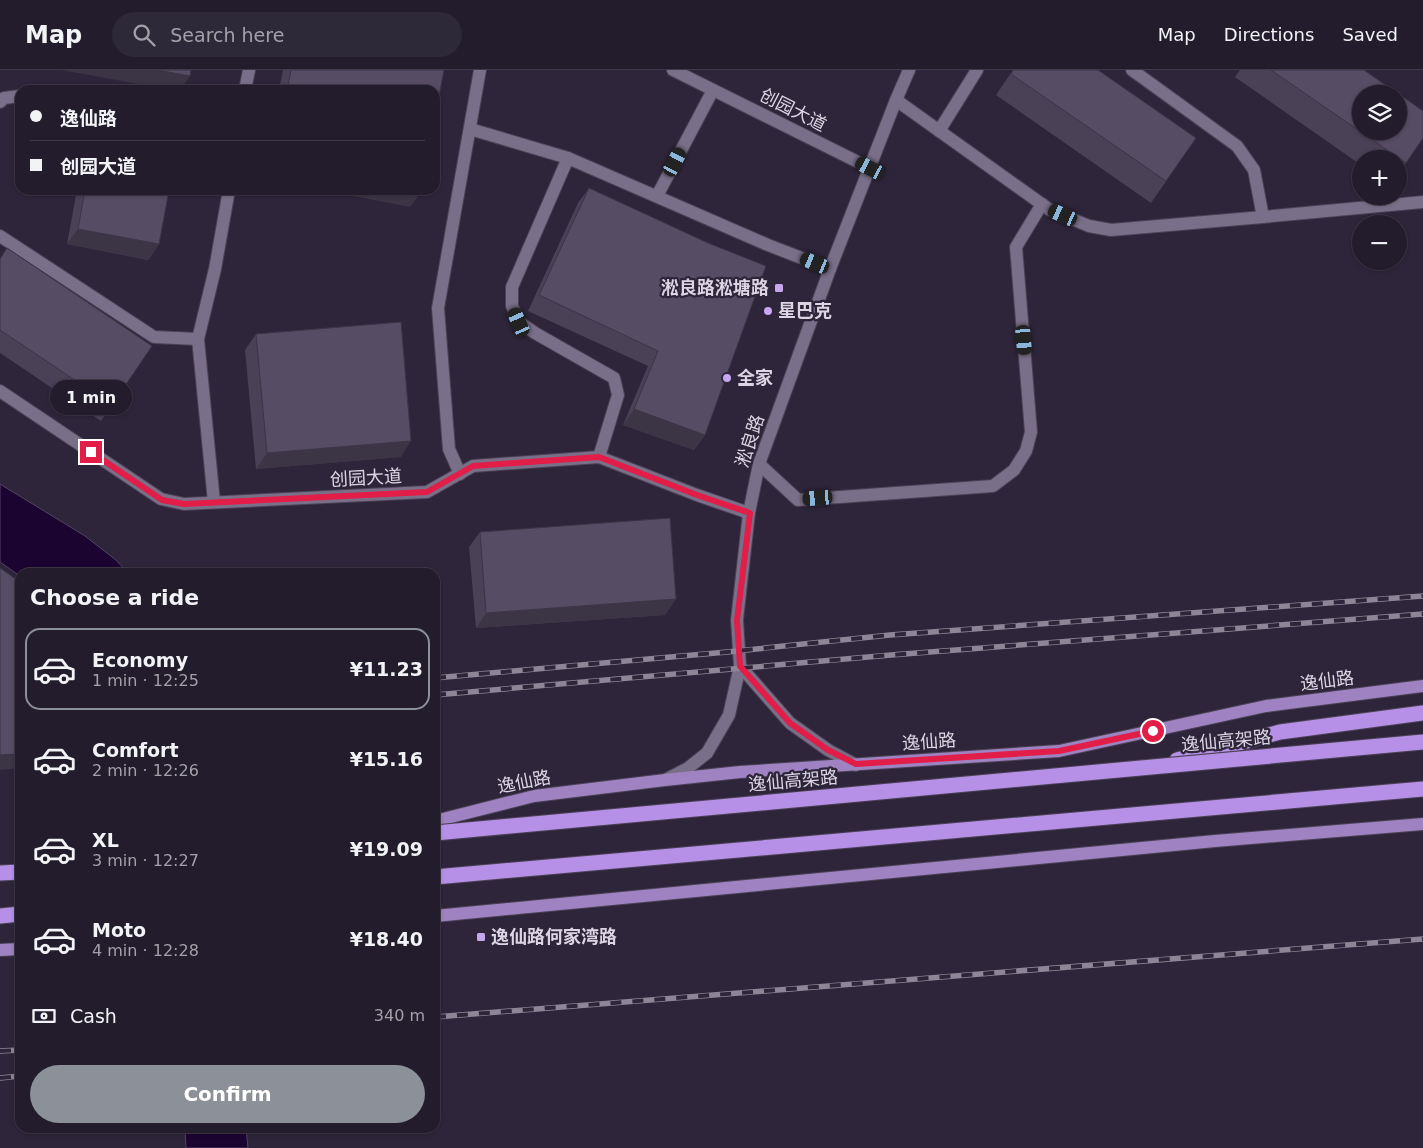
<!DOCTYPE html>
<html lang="en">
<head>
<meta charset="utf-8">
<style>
  :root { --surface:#221c2c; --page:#2e2938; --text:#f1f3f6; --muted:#a2a1a9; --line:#3f3a48; --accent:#8c9099 }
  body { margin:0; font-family:"DejaVu Sans","Noto Sans SC",sans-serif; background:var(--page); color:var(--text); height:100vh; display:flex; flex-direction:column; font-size:19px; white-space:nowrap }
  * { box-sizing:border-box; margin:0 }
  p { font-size:16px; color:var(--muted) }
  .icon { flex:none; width:28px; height:28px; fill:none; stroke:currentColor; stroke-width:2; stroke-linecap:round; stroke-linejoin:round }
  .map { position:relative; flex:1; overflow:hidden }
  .details { position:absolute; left:15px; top:498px; width:425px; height:565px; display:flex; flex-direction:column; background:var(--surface); border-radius:15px; box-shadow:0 1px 4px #0004,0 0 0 1px var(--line) }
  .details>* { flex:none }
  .guide { position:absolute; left:15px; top:15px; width:425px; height:110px; border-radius:15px; box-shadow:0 1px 4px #0004,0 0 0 1px var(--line); display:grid; align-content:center; height:110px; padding:0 15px; background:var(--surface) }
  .buttons { position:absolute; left:1352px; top:15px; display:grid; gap:10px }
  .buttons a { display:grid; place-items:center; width:55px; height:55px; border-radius:50%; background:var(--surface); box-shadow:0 1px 4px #0004,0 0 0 1px var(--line); font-size:25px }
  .end { position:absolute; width:22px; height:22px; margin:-11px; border:6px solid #e11d48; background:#fff; box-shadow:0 0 0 2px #fff }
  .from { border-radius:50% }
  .bubble { position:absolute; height:35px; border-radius:18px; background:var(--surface); box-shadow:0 1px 4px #0004,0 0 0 1px var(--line); font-size:16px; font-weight:600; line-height:35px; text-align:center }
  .car { position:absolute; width:15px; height:30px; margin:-15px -8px; border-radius:6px; box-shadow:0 0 4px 1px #0007; background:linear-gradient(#222 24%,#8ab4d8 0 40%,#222 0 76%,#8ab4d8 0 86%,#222 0) }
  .guide b { display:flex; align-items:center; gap:18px; height:48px; font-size:19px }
  .guide b+b { border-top:1px solid var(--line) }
  .guide i { width:12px; height:12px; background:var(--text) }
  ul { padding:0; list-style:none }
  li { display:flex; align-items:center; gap:15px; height:82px; margin:0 10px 8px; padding:0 5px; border:2px solid transparent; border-radius:15px }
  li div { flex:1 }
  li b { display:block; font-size:19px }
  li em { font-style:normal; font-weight:600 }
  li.selected { border-color:var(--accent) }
  li>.icon { width:45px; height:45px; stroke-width:1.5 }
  h2 { padding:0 15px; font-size:22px; line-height:60px }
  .pay { display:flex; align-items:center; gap:12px; height:55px; padding:0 15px; font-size:19px }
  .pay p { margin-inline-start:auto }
  .primary-button { display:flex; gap:10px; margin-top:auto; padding:10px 15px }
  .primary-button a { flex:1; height:58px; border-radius:30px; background:var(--accent); color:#fff; font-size:20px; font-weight:600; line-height:58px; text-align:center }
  header { display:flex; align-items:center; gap:30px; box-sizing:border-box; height:70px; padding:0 25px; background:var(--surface); border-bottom:1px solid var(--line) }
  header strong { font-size:24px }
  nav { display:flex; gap:28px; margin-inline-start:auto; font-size:18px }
  .search { width:350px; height:45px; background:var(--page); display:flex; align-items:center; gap:12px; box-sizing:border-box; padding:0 18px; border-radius:28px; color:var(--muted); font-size:19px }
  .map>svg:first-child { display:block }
  .water { fill:#1b0430; stroke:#554366 }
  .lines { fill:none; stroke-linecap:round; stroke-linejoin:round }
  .minor-casing { stroke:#4a4154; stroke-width:14 }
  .major-casing { stroke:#4a4154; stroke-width:14 }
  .highway-casing { stroke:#4a4154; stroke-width:17 }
  .minor { stroke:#7a6f89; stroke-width:12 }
  .major { stroke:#9e82c1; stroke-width:12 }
  .highway { stroke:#b68fe6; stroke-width:15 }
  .rail-casing { stroke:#8e8697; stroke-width:5.5 }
  .rail { stroke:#2e253a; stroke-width:4; stroke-dasharray:11; stroke-linecap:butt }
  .highway-bridge-casing { stroke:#4a4154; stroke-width:17; stroke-linecap:butt }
  .highway-bridge { stroke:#b68fe6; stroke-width:15 }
  .wall { fill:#4a4156 }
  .shaded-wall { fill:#3c3546 }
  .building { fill:#564c64; stroke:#3c3546 }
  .route { stroke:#e11d48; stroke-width:6 }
  .poi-dot { fill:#c7a6f0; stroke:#2e253a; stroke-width:2 }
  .labels { text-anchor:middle; stroke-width:4.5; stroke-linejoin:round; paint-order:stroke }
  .street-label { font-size:18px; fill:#dcd6e4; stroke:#2e253a }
  .poi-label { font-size:18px; font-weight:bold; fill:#dcd6e4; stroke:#2e253a; text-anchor:start }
</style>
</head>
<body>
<header>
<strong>Map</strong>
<div class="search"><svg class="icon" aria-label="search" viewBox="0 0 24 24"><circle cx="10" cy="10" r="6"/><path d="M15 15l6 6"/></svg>Search here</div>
<nav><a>Map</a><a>Directions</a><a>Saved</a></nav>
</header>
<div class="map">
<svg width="1423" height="1078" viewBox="0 0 1423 1078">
  <rect width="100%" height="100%" fill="#2e253a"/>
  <!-- water -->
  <g class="water">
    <path d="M0,414L85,466L116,490L127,502H20V506L0,492Z"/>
    <path d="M185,1058H246L248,1078H186Z"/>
  </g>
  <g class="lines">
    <defs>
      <g id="minor">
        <path d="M673,0L870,98"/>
        <path d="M1132,0L1237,76L1254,100L1263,147"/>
        <path d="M245,20L249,0"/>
        <path d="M896,30L1050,140L1089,156L1111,160L1263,147L1423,132"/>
        <path d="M0,32L4,28L20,26"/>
        <path d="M470,59L568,88L768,175L830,199"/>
        <path d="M939,61L977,0"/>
        <path d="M568,88L512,217V236L519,252L535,263L614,308L618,325L599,387"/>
        <path d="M657,126L713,20"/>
        <path d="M0,166L154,267L198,269"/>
        <path d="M0,321L161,429L184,434L427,422L473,396L599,387L697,425L749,443"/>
        <path d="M759,394L798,430L993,416L1014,400L1026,381L1031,362L1016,177L1042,134"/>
        <path d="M460,404L449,379L438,238L480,0"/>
        <path d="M214,432L198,269L215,199L229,120"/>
        <path d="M740,596L790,653L828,680L856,695"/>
        <path d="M665,710L688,698L707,683L729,645L740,596L737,550L749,443L759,394L830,199L896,30L909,0"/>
      </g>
      <g id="major">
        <path d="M435,751L534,726L665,710L740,702L1059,681L1266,636L1423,616"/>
        <path d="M435,846L1215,771L1423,754"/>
        <path d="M0,880L20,879"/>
      </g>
      <g id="highway">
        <path d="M1177,690L1280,662L1423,643"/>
        <path d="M0,803L20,802"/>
        <path d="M435,807L1423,719"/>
        <path d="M0,846L20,844"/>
      </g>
    </defs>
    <!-- minor casing -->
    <use href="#minor" class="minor-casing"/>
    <!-- major casing -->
    <use href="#major" class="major-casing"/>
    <!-- highway casing -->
    <use href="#highway" class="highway-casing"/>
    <!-- minor -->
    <use href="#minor" class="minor"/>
    <!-- major -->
    <use href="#major" class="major"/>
    <!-- highway -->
    <use href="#highway" class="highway"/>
    <defs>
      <g id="rail">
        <path d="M435,608L727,582L890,565L1423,526"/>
        <path d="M435,625L891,585L1423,544"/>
        <path d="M435,947L1423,869"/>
        <path d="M0,981L20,980"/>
        <path d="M0,1008L20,1006"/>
      </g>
    </defs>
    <!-- rail casing -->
    <use href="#rail" class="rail-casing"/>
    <!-- rail -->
    <use href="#rail" class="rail"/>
    <defs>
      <path id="highway-bridge" d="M435,763L1423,672"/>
    </defs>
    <!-- highway-bridge casing -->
    <use href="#highway-bridge" class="highway-bridge-casing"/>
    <!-- highway-bridge -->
    <use href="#highway-bridge" class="highway-bridge"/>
  </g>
  <!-- wall -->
  <g class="wall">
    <path d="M283,0H444L435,20H279Z"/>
    <path d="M1013,0L1196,68L1151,133L996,25Z"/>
    <path d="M1240,0H1364L1423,68L1399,103V89H1361V95L1235,7Z"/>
    <path d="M589,118L705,365L694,380L623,355L648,296L528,241L578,133Z"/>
    <path d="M77,120H169L159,174L148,190L67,174Z"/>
    <path d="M0,189L112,335L101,351L0,283Z"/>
    <path d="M256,264L401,387L256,399L245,280Z"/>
    <path d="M480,462L676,529L665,545L476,558L469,477Z"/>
  </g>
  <!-- shaded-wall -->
  <g class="shaded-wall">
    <path d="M62,0H157L190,6L180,20H171Z"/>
    <path d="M322,120H411L421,122L410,137Z"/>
    <path d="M78,159L159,174L148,190L67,174Z"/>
    <path d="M634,339L705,365L694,380L623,355Z"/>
    <path d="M411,371L401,387L256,399L267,383Z"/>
    <path d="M676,529L665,545L476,558L486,543Z"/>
    <path d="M20,684V698L0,700V685Z"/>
  </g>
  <!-- building -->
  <g class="building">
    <path d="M157,0H191L190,6Z"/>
    <path d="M291,0H444L435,47V20H287Z"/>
    <path d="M1013,0H1098L1196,68L1166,111L1011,4Z"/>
    <path d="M1271,0H1364L1398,24H1361V61H1399V24L1423,41V68L1406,93Z"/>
    <path d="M589,118L708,173L766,196L705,365L634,339L658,281L539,225Z"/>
    <path d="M85,120H169L159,174L78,159Z"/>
    <path d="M411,120H421V122Z"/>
    <path d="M7,178L152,276L112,335L0,260V189Z"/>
    <path d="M401,252L411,371L267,383L256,264Z"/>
    <path d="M670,448L676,529L486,543L480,462Z"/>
    <path d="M0,498L20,512V684L0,685Z"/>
  </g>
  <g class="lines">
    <!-- route -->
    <path class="route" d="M91,382L162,430L184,434L427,422L473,396L599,387L697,425L750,443L737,550L740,596L790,653L828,680L856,694L1059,681L1153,661"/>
  </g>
  <!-- markers -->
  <g class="poi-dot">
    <rect x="774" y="213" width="10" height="10" rx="2.5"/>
    <circle cx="768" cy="241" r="5"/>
    <circle cx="727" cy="308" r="5"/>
    <rect x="476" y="862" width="10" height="10" rx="2.5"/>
  </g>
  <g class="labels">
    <!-- street labels -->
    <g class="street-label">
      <text transform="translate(793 40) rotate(27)" y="6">创园大道</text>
      <text transform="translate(750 371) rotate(-72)" y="6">淞良路</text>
      <text transform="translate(366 408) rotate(-3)" y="6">创园大道</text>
      <text transform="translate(1327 611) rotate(-7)" y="6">逸仙路</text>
      <text transform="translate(1226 671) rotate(-5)" y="6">逸仙高架路</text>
      <text transform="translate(929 672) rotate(-4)" y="6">逸仙路</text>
      <text transform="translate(793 711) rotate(-5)" y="6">逸仙高架路</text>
      <text transform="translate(524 712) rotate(-11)" y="6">逸仙路</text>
    </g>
    <!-- poi labels -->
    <g class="poi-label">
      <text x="769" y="224" text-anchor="end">淞良路淞塘路</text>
      <text x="778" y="247">星巴克</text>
      <text x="737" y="314">全家</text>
      <text x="491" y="873">逸仙路何家湾路</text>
    </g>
  </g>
</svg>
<div class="buttons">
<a><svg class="icon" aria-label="layers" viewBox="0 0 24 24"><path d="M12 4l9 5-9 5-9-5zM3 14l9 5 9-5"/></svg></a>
<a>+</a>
<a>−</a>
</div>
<i class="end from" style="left:1153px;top:661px"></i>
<i class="end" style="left:91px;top:382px"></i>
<div class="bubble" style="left:50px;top:310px;width:82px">1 min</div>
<i class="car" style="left:675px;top:92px;rotate:28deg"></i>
<i class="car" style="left:870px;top:98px;rotate:297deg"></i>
<i class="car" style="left:1063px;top:145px;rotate:294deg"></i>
<i class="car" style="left:815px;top:193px;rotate:292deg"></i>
<i class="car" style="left:519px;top:252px;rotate:336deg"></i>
<i class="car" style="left:1024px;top:270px;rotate:175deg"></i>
<i class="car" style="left:818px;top:428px;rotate:266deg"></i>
<div class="guide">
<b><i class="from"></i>逸仙路</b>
<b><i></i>创园大道</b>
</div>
<section class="details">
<h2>Choose a ride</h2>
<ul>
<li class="selected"><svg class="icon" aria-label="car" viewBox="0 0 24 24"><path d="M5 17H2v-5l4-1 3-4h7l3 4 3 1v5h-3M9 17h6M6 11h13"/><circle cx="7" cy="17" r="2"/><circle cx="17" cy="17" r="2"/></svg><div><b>Economy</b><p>1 min · 12:25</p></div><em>¥11.23</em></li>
<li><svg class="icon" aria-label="car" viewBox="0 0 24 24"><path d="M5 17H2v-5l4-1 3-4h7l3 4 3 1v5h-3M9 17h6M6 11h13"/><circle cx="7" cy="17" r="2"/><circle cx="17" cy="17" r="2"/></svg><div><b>Comfort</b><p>2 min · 12:26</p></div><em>¥15.16</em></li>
<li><svg class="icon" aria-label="car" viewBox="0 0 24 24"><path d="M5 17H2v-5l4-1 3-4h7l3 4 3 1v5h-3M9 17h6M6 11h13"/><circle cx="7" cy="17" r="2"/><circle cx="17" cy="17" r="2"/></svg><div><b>XL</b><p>3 min · 12:27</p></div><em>¥19.09</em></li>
<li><svg class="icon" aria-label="car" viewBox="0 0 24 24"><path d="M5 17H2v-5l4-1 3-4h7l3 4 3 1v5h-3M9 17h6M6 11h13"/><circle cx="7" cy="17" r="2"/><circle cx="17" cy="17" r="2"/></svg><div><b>Moto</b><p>4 min · 12:28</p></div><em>¥18.40</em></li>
</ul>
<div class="pay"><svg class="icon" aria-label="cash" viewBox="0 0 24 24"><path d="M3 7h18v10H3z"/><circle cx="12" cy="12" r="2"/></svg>Cash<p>340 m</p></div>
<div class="primary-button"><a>Confirm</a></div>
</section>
</div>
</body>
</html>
